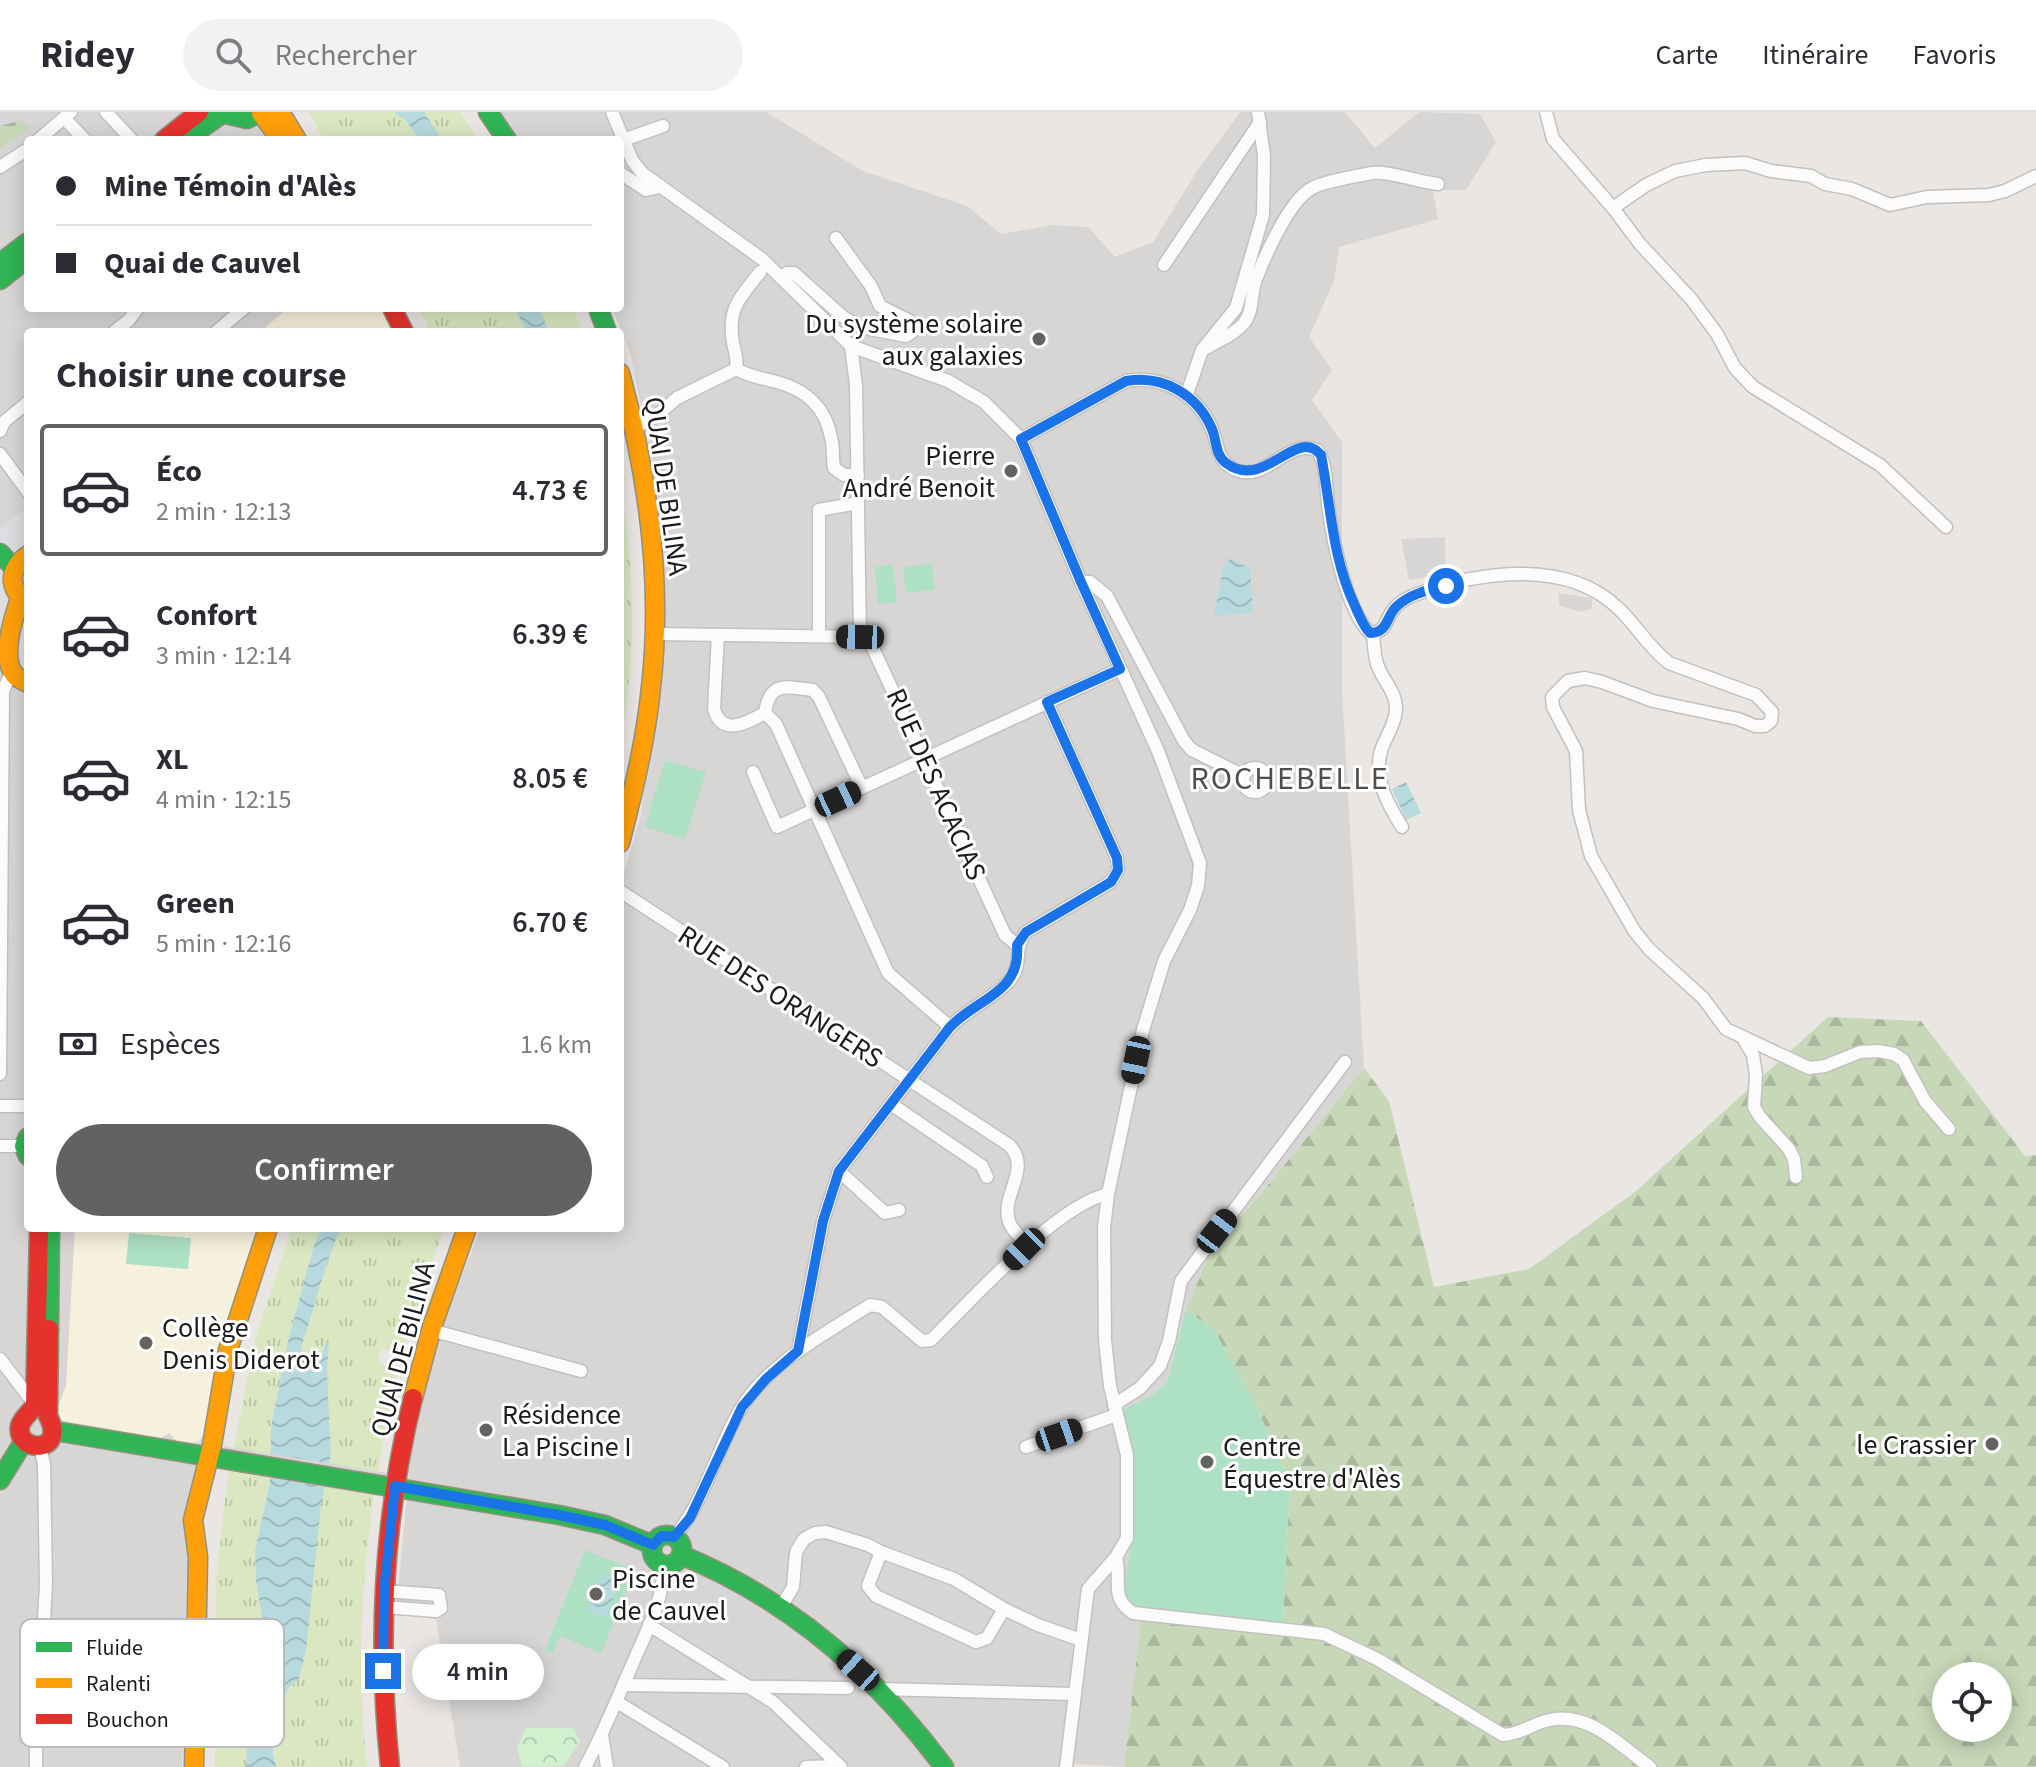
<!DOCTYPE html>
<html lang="fr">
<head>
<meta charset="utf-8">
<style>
  :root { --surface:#fff; --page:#f2f2f3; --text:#2b2b33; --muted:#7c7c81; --line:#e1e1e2; --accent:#636261 }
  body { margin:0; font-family:"Source Sans 3",sans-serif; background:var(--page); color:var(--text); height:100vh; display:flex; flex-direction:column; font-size:30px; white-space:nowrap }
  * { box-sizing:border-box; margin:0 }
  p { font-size:26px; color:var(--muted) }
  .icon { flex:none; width:44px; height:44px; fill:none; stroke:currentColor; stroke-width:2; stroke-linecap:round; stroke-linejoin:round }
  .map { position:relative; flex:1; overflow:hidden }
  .drawer { position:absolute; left:24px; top:216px; width:600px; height:904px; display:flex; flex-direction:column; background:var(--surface); border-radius:8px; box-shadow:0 4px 20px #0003 }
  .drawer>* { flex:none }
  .hud { position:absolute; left:24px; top:24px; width:600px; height:176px; border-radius:8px; box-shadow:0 4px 20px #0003; display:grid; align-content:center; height:176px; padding:0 32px; background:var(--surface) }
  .tools { position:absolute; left:1932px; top:1550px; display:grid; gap:16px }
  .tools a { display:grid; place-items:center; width:80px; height:80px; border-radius:50%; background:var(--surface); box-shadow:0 4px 20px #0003; font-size:40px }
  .end { position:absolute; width:36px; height:36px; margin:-18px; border:10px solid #1a73e8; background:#fff; box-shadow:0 0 0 4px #fff }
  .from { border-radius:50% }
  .bubble { position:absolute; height:56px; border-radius:28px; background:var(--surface); box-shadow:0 4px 20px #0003; font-size:26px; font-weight:600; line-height:56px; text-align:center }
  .car { position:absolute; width:24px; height:48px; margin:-24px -12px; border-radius:10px; box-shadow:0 0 6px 2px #0007; background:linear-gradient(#222 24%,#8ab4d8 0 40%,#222 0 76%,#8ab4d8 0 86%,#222 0) }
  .hud b { display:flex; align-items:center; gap:28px; height:76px; font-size:30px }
  .hud b+b { border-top:2px solid var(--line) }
  .hud i { width:20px; height:20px; background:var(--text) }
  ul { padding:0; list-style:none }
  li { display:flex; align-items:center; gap:24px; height:132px; margin:0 16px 12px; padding:0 16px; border:4px solid transparent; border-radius:8px }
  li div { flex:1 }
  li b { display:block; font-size:30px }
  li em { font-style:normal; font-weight:600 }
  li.on { border-color:var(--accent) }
  li>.icon { width:72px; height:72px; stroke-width:1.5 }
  h2 { padding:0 32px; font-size:36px; line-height:96px }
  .pay { display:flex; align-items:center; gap:20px; height:88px; padding:0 32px; font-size:30px }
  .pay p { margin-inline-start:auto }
  .cta { display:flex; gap:16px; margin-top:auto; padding:16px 32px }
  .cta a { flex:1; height:92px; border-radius:48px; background:var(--accent); color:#fff; font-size:32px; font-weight:600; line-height:92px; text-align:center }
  header { display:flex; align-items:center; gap:48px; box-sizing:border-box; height:112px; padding:0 40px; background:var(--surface); border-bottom:2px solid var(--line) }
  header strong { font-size:38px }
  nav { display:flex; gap:44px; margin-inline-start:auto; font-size:28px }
  .search { width:560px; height:72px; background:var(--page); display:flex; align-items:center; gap:20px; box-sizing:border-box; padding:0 28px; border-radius:44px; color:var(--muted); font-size:30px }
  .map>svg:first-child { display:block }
  .residential { fill:#d8d6d5 }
  .education { fill:#f5f1dc }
  .grass { fill:url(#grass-tufts) }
  .forest { fill:url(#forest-firs); fill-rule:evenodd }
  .park { fill:url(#park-crowns) }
  .pitch { fill:#aee0c4 }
  .plaza { fill:#dddde2 }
  .water { fill:url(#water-waves) }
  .pier { fill:#d6d6d4 }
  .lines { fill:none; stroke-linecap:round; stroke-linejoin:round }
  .street-casing { stroke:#c2c1bf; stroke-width:15 }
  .fast-casing { stroke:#93917c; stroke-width:21 }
  .slow-casing { stroke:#93917c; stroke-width:21 }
  .jam-casing { stroke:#93917c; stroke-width:21 }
  .street { stroke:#fcfbfb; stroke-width:12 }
  .fast { stroke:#30b455; stroke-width:18 }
  .slow { stroke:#ff9f0a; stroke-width:18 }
  .jam { stroke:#e5322d; stroke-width:18 }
  .route { stroke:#1a73e8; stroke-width:10 }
  .poi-dot { fill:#636261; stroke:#fff; stroke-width:3 }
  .labels { text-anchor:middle; stroke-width:6; stroke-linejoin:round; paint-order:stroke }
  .poi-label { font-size:28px; fill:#1b1b1b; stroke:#fff; text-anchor:start }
  .street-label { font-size:28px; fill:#1b1b1b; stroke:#fff }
  .quarter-label { font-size:32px; letter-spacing:2px; fill:#4e4e4e; stroke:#fff }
  .key { fill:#fff; stroke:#bbb; stroke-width:2 }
  .key-label { font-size:22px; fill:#1b1b1b }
</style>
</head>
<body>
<header>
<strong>Ridey</strong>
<div class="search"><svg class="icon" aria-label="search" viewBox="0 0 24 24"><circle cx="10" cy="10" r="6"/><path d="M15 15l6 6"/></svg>Rechercher</div>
<nav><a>Carte</a><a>Itinéraire</a><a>Favoris</a></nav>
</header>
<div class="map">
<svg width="2036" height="1655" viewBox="0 0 2036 1655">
  <defs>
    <pattern id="grass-tufts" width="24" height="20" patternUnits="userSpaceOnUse" patternTransform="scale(2)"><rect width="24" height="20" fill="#dae7c1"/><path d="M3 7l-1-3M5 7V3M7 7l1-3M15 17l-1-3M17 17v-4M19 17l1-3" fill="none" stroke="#bac6a5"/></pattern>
    <pattern id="forest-firs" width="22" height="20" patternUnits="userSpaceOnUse" patternTransform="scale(2)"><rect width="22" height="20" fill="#c7d8b8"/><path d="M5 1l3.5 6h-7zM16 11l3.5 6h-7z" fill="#aab99e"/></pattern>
    <pattern id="park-crowns" width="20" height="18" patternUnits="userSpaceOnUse" patternTransform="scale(2)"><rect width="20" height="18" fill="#d1f0cd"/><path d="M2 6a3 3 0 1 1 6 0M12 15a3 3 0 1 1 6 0" fill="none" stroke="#b3cdaf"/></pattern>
    <pattern id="water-waves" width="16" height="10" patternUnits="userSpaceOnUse" patternTransform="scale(2)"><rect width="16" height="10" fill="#b6dadd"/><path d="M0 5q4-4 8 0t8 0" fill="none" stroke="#9cbabd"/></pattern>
  </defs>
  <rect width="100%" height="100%" fill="#e9e6e3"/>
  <!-- residential -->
  <g class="residential">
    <path d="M0,0H254L274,28H28V196H288L260,220H28V1116H261L222,1245L187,1467L182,1655H0Z"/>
    <path d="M499,0H766L863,59L967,94L1001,122L1053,113L1088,115L1115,145L1153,130L1197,59L1240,0H1345L1375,36L1419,0L1480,2L1496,30L1466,78H1433L1438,107L1339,135L1334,169L1309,225L1332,258L1312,288L1342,330V579L1364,956L1254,1090L1214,1132V1218L1256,1294L1142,1498L1124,1655L1075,1652L1074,1655H460L436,1507L396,1501L410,1348L438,1224L481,1116H620V774L641,703L665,475L652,347L630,240L612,196H620V28H517Z"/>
    <path d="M1445,425L1446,462L1409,468L1401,427Z"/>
    <path d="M1559,481L1592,486V497L1580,500L1559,493Z"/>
  </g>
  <!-- education -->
  <g class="education">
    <path d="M288,196H384L396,220H260Z"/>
    <path d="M75,1116H259L204,1323L199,1329L193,1331L177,1329L169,1321L161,1326L64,1309L57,1305V1297L66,1274Z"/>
  </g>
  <!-- grass -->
  <g class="grass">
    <path d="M309,0H394L406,9L420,28H324Z"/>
    <path d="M424,0H460L479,28H442Z"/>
    <path d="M419,196H514L527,220H430Z"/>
    <path d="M539,196H573L583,220H549Z"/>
    <path d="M620,371C635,463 637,542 620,635Z"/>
    <path d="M292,1116H322L314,1133L289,1225L271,1315L270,1371L255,1439L256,1469L266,1528L250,1577L246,1655H215L216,1467L227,1371L256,1224Z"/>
    <path d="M341,1116H444L401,1242L385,1237L381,1239L378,1245L380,1252L397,1258C369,1391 351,1519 367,1655H276C271,1625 276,1588 299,1566L321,1393L331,1342L327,1260L329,1230L325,1233L321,1251L313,1252L305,1247L301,1236C315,1197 323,1154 341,1116Z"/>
  </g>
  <!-- forest -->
  <g class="forest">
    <path d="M22,8L32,16L0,37V14Z"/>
    <path d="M1828,905L1921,909L2025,1044L2036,1043V1655H1124L1142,1498L1283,1511L1290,1370L1256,1294L1214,1218L1186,1198L1214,1132L1254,1090L1364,956L1389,989L1434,1175L1529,1157L1635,1080ZM1946,1564H1998V1616H1946Z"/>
  </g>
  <!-- park -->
  <path class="park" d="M526,1616H573L580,1629L564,1654L522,1655L517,1635Z"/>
  <!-- pitch -->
  <g class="pitch">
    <path d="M932,452L934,478L906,481L903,455Z"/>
    <path d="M893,453L897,490L878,492L875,455Z"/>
    <path d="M665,648L706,660L685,727L645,715Z"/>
    <path d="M129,1121L191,1126L188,1157L126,1152Z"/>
    <path d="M1186,1198L1214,1218L1256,1294L1290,1370L1283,1511L1131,1497L1123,1484L1133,1421L1134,1371L1124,1297L1151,1284L1167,1271Z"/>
    <path d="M585,1438L635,1458L601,1541L560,1524L553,1541L545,1538Z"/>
  </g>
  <!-- plaza -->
  <path class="plaza" d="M28,395V553L0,551V416Z"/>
  <!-- water -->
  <g class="water">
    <path d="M394,0H424L442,28H420L406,9Z"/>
    <path d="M514,196H539L549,220H527Z"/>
    <path d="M1229,447L1250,455L1253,501L1214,504L1223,456Z"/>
    <path d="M1406,670L1421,701L1406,708L1392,677Z"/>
    <path d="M322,1116H341C323,1154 315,1197 301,1236L305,1247L313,1252L320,1251L325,1232L329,1229L327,1260L331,1342L321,1393L306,1539L299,1566L288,1577L277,1607L273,1641L276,1655H246L250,1577L266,1528L256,1469L255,1439L270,1371L271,1315L289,1225L314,1133Z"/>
    <path d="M601,1462L620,1469L605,1506L587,1498Z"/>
  </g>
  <!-- pier -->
  <path class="pier" d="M224,1334L388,1361L384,1385L220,1357Z"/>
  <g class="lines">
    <defs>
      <g id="street">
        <path d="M106,0L132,28"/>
        <path d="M612,0L632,48L642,61L762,147L851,234L948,269L984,290L1021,327L1081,470L1158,639L1200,751L1198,774L1190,798L1164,849L1143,918L1108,1082L1104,1116L1105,1228L1110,1274L1127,1343V1426L1116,1445L1088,1477L1066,1655"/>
        <path d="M1546,0L1553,27L1613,96L1646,73L1675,59L1706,53L1745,51L1771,59L1811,64L1825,72L1852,77L1890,93L1927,85L1989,83L2005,79L2036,64"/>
        <path d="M64,6L85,28"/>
        <path d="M38,28L71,0"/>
        <path d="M623,28L663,14"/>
        <path d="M0,55L28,37"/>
        <path d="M620,61L646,78L660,75"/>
        <path d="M1613,96L1640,132L1692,188L1717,222L1735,256L1753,275L1880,353L1946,415"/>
        <path d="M1164,153L1260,10"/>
        <path d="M781,166L787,161H794L842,204L860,215L906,224L912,220L910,209L880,194L871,174L836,126"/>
        <path d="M114,220L129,208L138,196"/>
        <path d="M216,220L244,196"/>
        <path d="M851,234L856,273L860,525"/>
        <path d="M1202,238C1216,230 1234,223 1244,211C1253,200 1251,183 1255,170C1264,146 1289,88 1312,76C1325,69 1357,64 1372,61C1390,59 1418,70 1438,72"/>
        <path d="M736,257C750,265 762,266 777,270C806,278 825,294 831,325C834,335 832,345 834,356L844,363H858"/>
        <path d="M1187,282L1202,238L1236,196L1263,103L1264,44L1258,0"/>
        <path d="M633,317L656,304L677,286L736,257C738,247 735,240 733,231C727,196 740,186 760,160"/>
        <path d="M0,319L4,310L28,290"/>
        <path d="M1021,327L1126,269C1163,263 1197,282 1212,317C1219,334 1216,349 1236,358C1267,371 1286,326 1317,338C1327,351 1326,376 1328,392C1332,425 1346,498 1370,521C1387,521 1385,507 1394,497C1400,489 1411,484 1420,481C1482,459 1568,447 1619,497C1637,514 1649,536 1669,551L1756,583L1772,600L1771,609L1765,614H1755L1738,607L1653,589L1602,570L1585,566L1568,569L1552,585L1553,595L1576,639L1579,698L1591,744L1635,820L1650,838L1703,886L1726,917L1809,956L1825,954L1860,940L1878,939L1894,942L1903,948L1925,989L1949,1017"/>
        <path d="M0,342L28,380"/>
        <path d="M1081,470H1090L1107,484L1184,629L1192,638L1244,664"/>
        <path d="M1373,521C1374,532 1374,542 1377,552C1382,568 1397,580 1396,598C1395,614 1385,625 1381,639C1373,666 1388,693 1402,715"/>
        <path d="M655,522L860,525L872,534L1005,823L1017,833"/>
        <path d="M718,523L714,597C722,625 747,611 765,601"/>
        <path d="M819,524V398L858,391"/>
        <circle cx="1255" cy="668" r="12"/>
        <path d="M753,660L777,715L1120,557"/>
        <path d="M862,676L819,585L813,578C786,575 770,568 765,601L776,612L888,861L950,915"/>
        <path d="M620,779L1009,1033C1034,1058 996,1086 1011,1114C1015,1121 1023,1127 1028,1133"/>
        <path d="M1744,928L1753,943L1756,963L1754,995L1760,1005L1789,1037L1794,1047L1796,1065"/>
        <path d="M0,962L3,579L12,559"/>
        <path d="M891,992L982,1054L987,1065"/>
        <path d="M0,994H28"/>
        <path d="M0,1034H24"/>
        <path d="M839,1059L885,1101L899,1098"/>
        <path d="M431,1218L581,1259"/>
        <path d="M798,1239L823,1109L839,1059L950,915C966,898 1006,879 1014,862C1022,845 1013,838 1026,820L1111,770L1118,758L1117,746L1047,590"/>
        <path d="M0,1247L35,1293"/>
        <path d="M1114,1293L1140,1276L1160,1254L1169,1229L1181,1169L1345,950"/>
        <path d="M1026,1335L1116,1303"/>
        <path d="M674,1425C705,1389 716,1339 740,1298C767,1252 826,1221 870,1193L882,1195L922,1229L931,1228C971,1189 1056,1093 1108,1082"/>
        <path d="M881,1440L868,1474L876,1484L976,1530L987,1526L1004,1497"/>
        <path d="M1116,1445C1122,1469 1109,1485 1133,1501L1324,1522L1377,1547L1503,1623C1520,1622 1529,1614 1545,1609C1587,1597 1618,1632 1650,1655"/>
        <path d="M384,1495L436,1499L441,1496L439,1483L384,1479"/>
        <path d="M781,1495L793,1475L796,1440L804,1427L815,1421L826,1420L868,1433L881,1440L954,1467L1004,1497L1038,1513L1081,1528"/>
        <path d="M649,1513L773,1590L841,1655"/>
        <path d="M623,1573L848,1576"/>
        <path d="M879,1577L1074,1582"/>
        <path d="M617,1590L723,1655"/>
        <path d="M602,1623L607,1655"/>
        <path d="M36,1655V1535L44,1508L46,1472L44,1352L40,1335"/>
        <path d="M585,1655C603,1622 617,1587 632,1553C646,1520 664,1488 664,1452"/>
        <path d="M806,1655L840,1654"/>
      </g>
      <g id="fast">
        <path d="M217,0L247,7L262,0"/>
        <path d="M488,0L507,28"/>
        <path d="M185,28L222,2"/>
        <path d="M0,151L28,130"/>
        <path d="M0,168L28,146"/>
        <path d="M598,196L607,220"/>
        <path d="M0,441L14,456"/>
        <path d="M28,1025L24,1034L28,1044"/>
        <path d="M49,1217L50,1116"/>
        <path d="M55,1319L559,1403L605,1413L653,1433"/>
        <path d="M0,1368L24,1329"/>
        <circle cx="667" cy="1438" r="15"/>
        <path d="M681,1443C789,1487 875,1562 944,1655"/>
      </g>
      <g id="slow">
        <path d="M280,0L297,28"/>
        <path d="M261,1L281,28"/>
        <path d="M620,261C648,363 663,470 651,575C646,628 633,680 620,731"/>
        <path d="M20,486C14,505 2,539 12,559C15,566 22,568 28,571"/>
        <path d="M27,491C8,476 8,457 28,443"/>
        <path d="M413,1286L432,1215L467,1116"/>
        <path d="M194,1655L198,1445L193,1408L212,1333L228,1238L268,1116"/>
      </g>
      <g id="jam">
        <path d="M164,28L199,0"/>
        <path d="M392,196L404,220"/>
        <path d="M39,1116L35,1293C31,1300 22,1306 20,1314C15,1341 68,1343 48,1304L49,1217"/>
        <path d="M390,1655C377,1531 383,1407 413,1286"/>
      </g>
    </defs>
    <!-- street casing -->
    <use href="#street" class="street-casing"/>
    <!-- fast casing -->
    <use href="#fast" class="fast-casing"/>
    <!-- slow casing -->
    <use href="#slow" class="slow-casing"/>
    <!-- jam casing -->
    <use href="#jam" class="jam-casing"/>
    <!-- street -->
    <use href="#street" class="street"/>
    <!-- fast -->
    <use href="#fast" class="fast"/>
    <!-- slow -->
    <use href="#slow" class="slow"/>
    <!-- jam -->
    <use href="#jam" class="jam"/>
  </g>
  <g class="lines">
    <!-- route -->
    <path class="route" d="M383,1559L384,1479L395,1374L559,1403L605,1413L653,1433L662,1424L674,1425L690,1406L742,1295L766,1267L798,1239L823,1109L839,1059L950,915C979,885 1021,881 1017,833L1026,820L1111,770L1118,758L1117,746L1047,590L1120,557L1081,470L1021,327L1126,269C1163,263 1197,282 1212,317C1217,329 1215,343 1226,351C1265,380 1296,313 1321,343C1331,395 1332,445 1355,494C1359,503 1363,514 1370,521C1388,521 1386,505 1396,495C1409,482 1428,478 1446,474"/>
  </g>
  <!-- markers -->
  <g class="poi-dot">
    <circle cx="1039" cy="227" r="8"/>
    <circle cx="1011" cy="359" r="8"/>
    <circle cx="146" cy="1231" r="8"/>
    <circle cx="486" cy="1318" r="8"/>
    <circle cx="1992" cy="1332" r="8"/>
    <circle cx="1207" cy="1350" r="8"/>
    <circle cx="596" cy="1482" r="8"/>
  </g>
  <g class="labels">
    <!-- poi labels -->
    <g class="poi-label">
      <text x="1023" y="221" text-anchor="end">Du système solaire<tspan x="1023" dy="32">aux galaxies</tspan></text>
      <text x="995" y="353" text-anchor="end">Pierre<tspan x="995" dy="32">André Benoit</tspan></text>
      <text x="162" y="1225">Collège<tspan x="162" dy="32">Denis Diderot</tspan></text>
      <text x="502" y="1312">Résidence<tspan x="502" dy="32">La Piscine I</tspan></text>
      <text x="1976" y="1342" text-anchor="end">le Crassier</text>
      <text x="1223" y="1344">Centre<tspan x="1223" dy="32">Équestre d'Alès</tspan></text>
      <text x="612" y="1476">Piscine<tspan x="612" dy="32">de Cauvel</tspan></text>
    </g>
    <!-- street labels -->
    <g class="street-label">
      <text transform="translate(667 374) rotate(82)" y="10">QUAI DE BILINA</text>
      <text transform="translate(937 672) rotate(66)" y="10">RUE DES ACACIAS</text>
      <text transform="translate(781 884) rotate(33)" y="10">RUE DES ORANGERS</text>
      <text transform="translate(402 1237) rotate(-75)" y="10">QUAI DE BILINA</text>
    </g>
    <!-- quarter labels -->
    <g class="quarter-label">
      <text x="1290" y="677">ROCHEBELLE</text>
    </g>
  </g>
  <!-- legend -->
  <rect x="20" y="1507" width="264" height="128" rx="12" class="key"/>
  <rect x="36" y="1530" width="36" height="10" fill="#30b455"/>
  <rect x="36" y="1566" width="36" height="10" fill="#ff9f0a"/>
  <rect x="36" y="1602" width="36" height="10" fill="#e5322d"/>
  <g class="key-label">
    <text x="86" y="1543">Fluide</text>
    <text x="86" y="1579">Ralenti</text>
    <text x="86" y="1615">Bouchon</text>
  </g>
</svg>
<div class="tools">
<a><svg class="icon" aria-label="locate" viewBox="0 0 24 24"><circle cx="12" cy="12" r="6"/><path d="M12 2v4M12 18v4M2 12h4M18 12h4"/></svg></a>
</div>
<i class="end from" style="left:1446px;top:474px"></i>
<i class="end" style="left:383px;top:1559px"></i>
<div class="bubble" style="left:412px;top:1532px;width:132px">4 min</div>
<i class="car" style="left:860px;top:525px;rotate:271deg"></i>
<i class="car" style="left:838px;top:687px;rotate:65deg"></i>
<i class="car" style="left:1136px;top:948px;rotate:192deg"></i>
<i class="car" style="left:1217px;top:1119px;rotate:38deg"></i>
<i class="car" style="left:1024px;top:1137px;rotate:225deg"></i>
<i class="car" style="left:1059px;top:1323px;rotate:71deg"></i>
<i class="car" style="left:858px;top:1558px;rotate:312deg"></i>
<div class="hud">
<b><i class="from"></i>Mine Témoin d'Alès</b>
<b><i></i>Quai de Cauvel</b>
</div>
<section class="drawer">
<h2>Choisir une course</h2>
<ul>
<li class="on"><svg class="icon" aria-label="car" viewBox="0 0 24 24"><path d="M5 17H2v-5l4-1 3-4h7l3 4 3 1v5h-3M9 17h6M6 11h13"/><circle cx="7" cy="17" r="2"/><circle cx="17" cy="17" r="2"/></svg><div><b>Éco</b><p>2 min · 12:13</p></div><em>4.73 €</em></li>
<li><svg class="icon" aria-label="car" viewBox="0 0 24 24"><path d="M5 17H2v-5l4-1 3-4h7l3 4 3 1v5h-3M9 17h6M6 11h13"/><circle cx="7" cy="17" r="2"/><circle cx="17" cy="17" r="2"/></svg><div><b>Confort</b><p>3 min · 12:14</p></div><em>6.39 €</em></li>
<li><svg class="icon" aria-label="car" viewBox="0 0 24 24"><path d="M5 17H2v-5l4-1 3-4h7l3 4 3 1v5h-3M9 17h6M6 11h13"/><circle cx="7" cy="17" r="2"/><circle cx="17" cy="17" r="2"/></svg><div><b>XL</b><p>4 min · 12:15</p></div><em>8.05 €</em></li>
<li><svg class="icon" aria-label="car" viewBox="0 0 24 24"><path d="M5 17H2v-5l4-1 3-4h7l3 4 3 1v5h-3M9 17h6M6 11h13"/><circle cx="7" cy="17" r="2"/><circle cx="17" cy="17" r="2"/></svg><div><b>Green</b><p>5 min · 12:16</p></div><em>6.70 €</em></li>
</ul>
<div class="pay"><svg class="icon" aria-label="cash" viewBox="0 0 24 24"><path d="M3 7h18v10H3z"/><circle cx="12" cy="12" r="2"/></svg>Espèces<p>1.6 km</p></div>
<div class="cta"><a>Confirmer</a></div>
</section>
</div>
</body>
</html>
